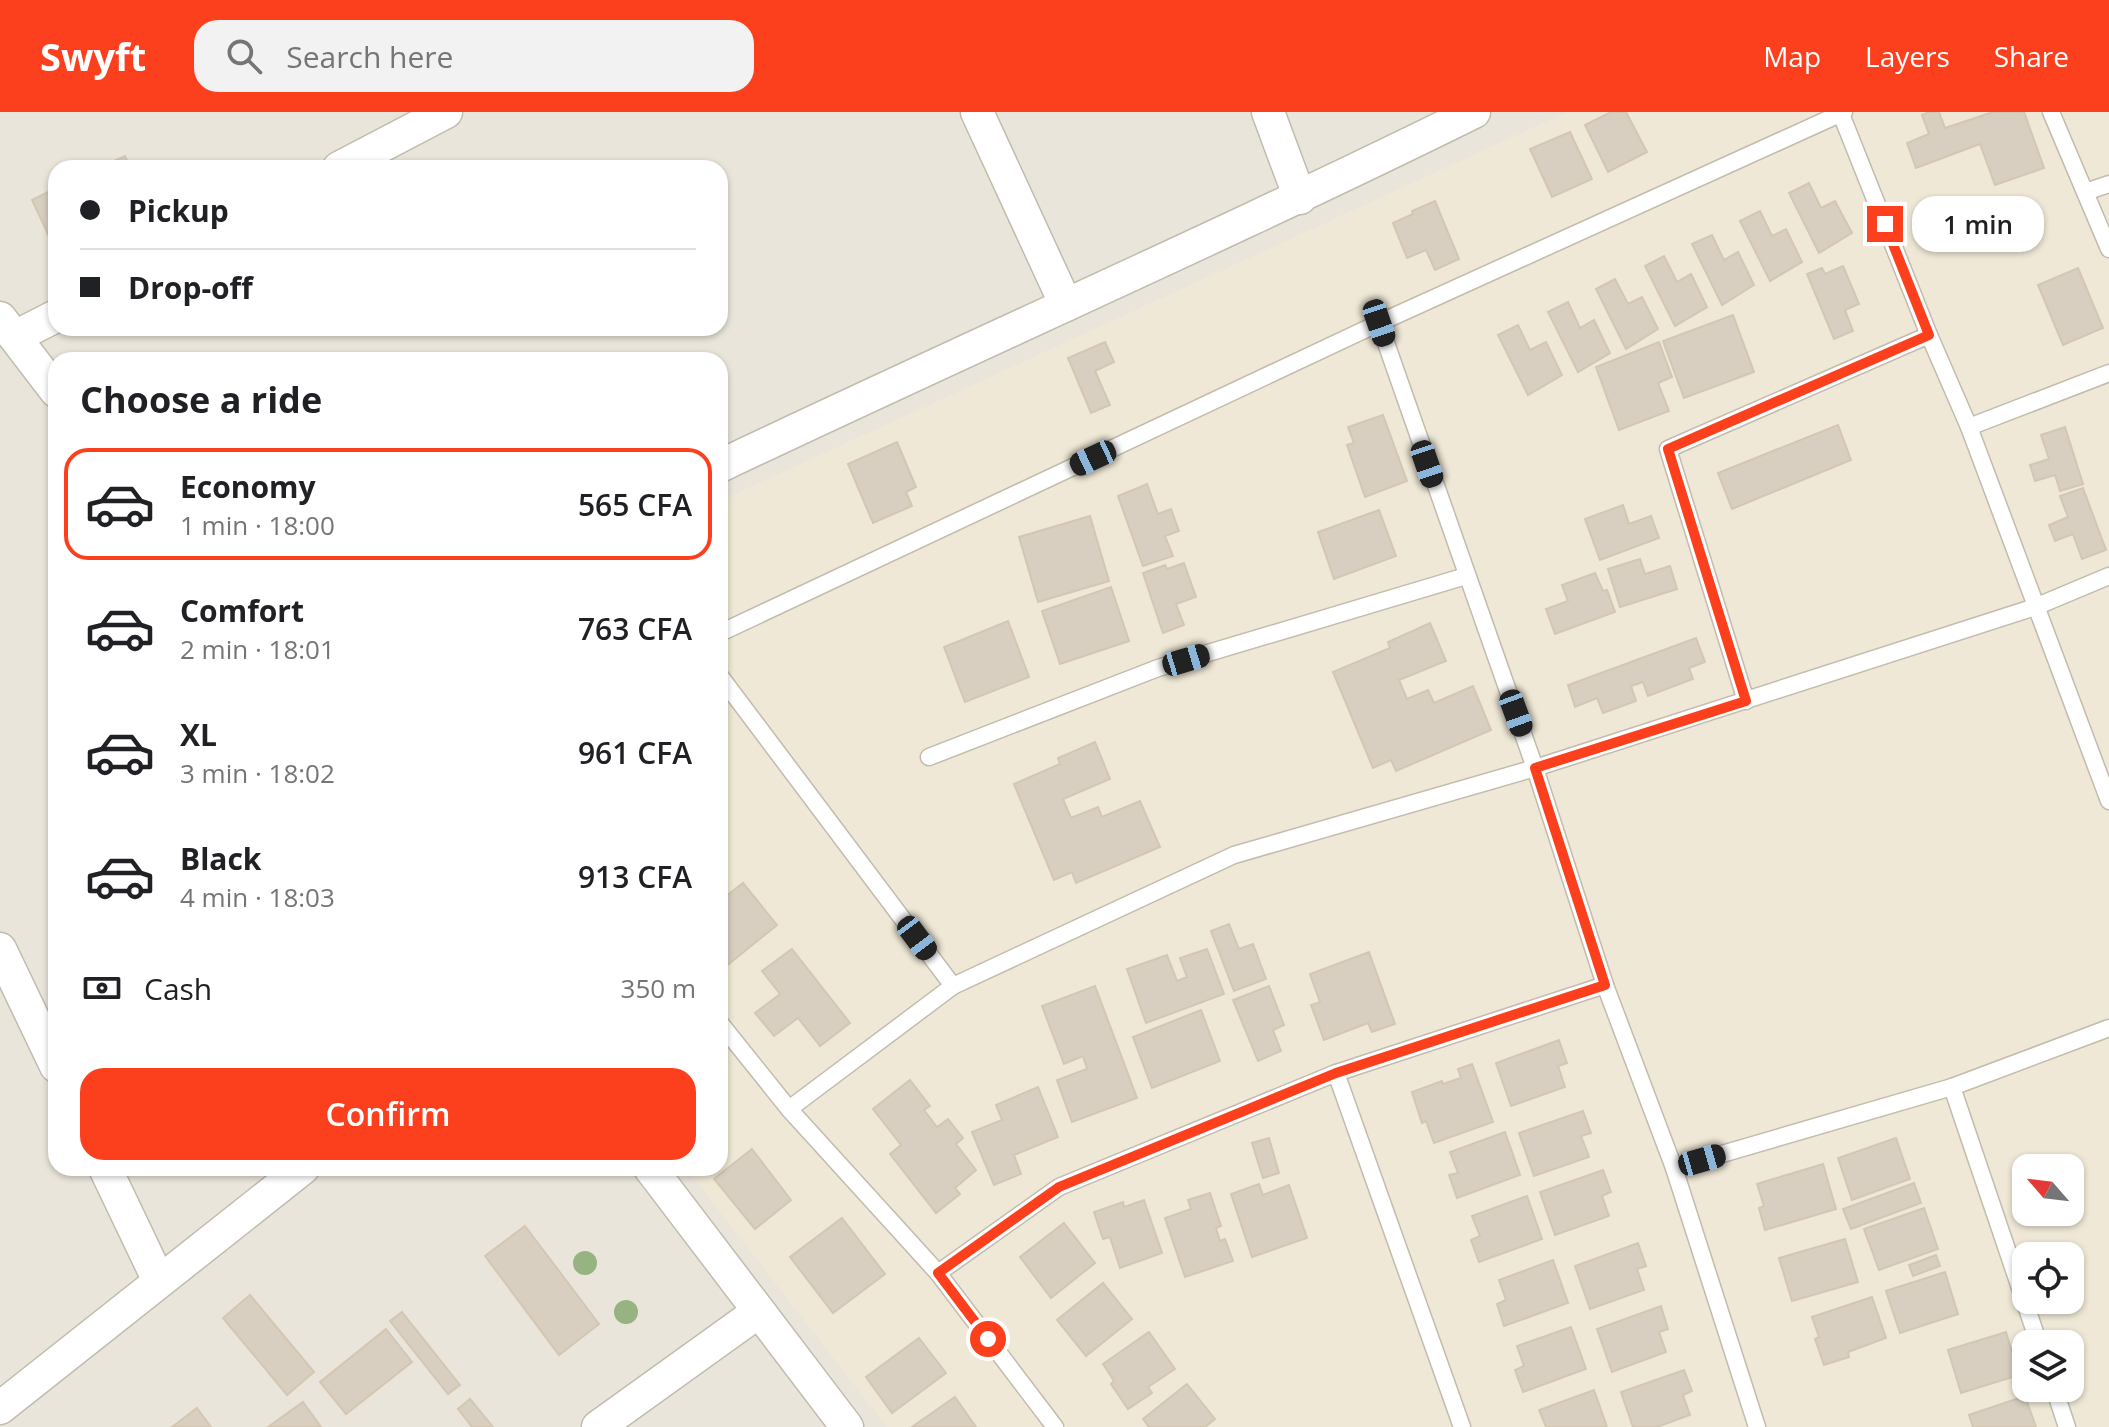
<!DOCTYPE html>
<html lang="en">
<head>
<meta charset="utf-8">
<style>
  :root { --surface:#fff; --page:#f2f2f2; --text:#202124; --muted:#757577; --line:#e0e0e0; --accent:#fc3f1d }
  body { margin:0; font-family:"Open Sans",sans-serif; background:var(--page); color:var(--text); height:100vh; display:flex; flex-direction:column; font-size:30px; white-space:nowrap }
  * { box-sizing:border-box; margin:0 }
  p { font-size:26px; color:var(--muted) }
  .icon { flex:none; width:44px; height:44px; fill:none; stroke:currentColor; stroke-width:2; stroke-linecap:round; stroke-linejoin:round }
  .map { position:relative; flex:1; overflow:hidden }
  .side { position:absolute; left:48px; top:240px; width:680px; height:824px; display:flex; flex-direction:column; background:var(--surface); border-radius:24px; box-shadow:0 2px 6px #0004 }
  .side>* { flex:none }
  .banner { position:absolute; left:48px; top:48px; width:680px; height:176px; border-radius:24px; box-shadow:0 2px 6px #0004; display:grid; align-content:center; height:176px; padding:0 32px; background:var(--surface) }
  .needle { width:52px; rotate:298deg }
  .buttons { position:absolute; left:2012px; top:1042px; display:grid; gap:16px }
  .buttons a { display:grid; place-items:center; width:72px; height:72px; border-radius:16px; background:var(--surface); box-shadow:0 2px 6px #0004; font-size:40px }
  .end { position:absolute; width:36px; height:36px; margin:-18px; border:10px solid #fc3f1d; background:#fff; box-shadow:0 0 0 4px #fff }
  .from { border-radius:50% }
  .bubble { position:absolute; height:56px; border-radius:24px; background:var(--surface); box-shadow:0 2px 6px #0004; font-size:26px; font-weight:600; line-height:56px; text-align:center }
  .car { position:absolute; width:24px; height:48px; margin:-24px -12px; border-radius:10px; box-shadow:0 0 6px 2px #0007; background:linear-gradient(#222 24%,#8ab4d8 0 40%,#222 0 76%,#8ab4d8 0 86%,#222 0) }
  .banner b { display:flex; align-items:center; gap:28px; height:76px; font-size:30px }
  .banner b+b { border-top:2px solid var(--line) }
  .banner i { width:20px; height:20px; background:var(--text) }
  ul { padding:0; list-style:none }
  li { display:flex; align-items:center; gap:24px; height:112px; margin:0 16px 12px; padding:0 16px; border:4px solid transparent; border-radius:24px }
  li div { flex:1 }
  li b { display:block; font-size:30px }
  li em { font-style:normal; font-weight:600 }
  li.active { border-color:var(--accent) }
  li>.icon { width:72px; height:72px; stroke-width:1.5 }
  h2 { padding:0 32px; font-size:36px; line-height:96px }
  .pay { display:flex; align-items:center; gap:20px; height:88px; padding:0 32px; font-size:30px }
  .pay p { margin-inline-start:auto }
  .cta { display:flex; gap:16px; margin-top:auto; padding:16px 32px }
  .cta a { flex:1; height:92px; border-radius:24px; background:var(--accent); color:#fff; font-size:32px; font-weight:600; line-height:92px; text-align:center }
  header { display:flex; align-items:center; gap:48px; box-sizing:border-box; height:112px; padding:0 40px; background:var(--accent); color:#fff }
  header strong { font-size:38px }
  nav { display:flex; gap:44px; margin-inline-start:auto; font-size:28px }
  .search { width:560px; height:72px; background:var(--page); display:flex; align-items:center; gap:20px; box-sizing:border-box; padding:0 28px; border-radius:24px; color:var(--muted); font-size:30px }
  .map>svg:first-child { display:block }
  .residential { fill:#eae5da; fill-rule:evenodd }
  .education { fill:#efe8d6; fill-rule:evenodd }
  .building { fill:#d8cfc1; stroke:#d3c7b4; stroke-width:2 }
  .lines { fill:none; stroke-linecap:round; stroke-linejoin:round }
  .service-casing { stroke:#c2bbae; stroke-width:19 }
  .minor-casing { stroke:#c2bbae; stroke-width:35 }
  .service { stroke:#fff; stroke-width:16 }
  .minor { stroke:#fff; stroke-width:32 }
  .tree { fill:#97b381 }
  .route { stroke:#fc3f1d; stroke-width:10 }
</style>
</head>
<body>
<header>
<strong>Swyft</strong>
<div class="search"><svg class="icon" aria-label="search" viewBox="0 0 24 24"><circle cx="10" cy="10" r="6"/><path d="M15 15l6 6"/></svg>Search here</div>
<nav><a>Map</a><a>Layers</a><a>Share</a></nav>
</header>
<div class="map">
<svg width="2109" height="1315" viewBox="0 0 2109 1315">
  <rect width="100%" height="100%" fill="#f6f3ec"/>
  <!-- residential -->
  <path class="residential" d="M0,0H2109V1315H0ZM56,56H720V216H56ZM56,248H720V1056H56ZM2026,1056H2070V1100H2026ZM2026,1144H2070V1188H2026ZM2026,1232H2070V1276H2026Z"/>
  <!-- education -->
  <path class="education" d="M1567,0H2109V1315H887L686,1056H720V389ZM2026,1056H2070V1100H2026ZM2026,1144H2070V1188H2026ZM2026,1232H2070V1276H2026Z"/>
  <!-- building -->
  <g class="building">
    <path d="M1611,0H1626L1647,40L1608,60L1585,13Z"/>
    <path d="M1929,0H1939L1945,16L1993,0H2024L2044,56L1995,73L1980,32L1916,56L1907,31L1929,22L1922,3Z"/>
    <path d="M1570,20L1592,67L1552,85L1530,37Z"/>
    <path d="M125,44L130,56H98Z"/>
    <path d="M1809,71L1821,96L1835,89L1852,121L1819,141L1789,81Z"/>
    <path d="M56,76V139L32,88Z"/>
    <path d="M1435,89L1459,147L1435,158L1426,138L1407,146L1393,111L1413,102L1412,99Z"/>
    <path d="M1760,99L1772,124L1786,117L1802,150L1770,169L1740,109Z"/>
    <path d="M1712,123L1724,148L1738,140L1754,173L1722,193L1692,132Z"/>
    <path d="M1664,144L1677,170L1691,162L1707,195L1675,214L1645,154Z"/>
    <path d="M1843,154L1859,192L1845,198L1853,219L1834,227L1807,162L1822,156L1825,162Z"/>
    <path d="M2078,156L2103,216L2063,233L2038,173Z"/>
    <path d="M1615,167L1628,192L1642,185L1658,217L1626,237L1596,177Z"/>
    <path d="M1568,190L1580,216L1594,208L1610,241L1578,260L1548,200Z"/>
    <path d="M1733,203L1754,260L1684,286L1663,229Z"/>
    <path d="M1518,213L1530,238L1546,230L1562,263L1528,283L1498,223Z"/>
    <path d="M1105,230L1114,250L1095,259L1110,293L1091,301L1068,246Z"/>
    <path d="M1659,230L1672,265L1658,271L1669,299L1619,318L1596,255Z"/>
    <path d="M1383,303L1407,369L1365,385L1347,333L1354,331L1348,315Z"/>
    <path d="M1838,313L1851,348L1732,397L1718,361Z"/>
    <path d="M2065,315L2083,372L2060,379L2055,363L2035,369L2030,353L2049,347L2041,323Z"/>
    <path d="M897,330L916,375L906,380L912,394L873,411L848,352Z"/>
    <path d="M1147,372L1158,402L1171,397L1179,419L1165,424L1173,444L1143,454L1118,384Z"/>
    <path d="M2083,376L2106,438L2082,447L2073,422L2055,429L2049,413L2068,405L2060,384Z"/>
    <path d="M1623,393L1629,412L1651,404L1659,426L1600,448L1585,407Z"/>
    <path d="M1379,398L1396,444L1334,467L1318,420Z"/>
    <path d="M1090,404L1109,469L1038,490L1019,425Z"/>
    <path d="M1640,447L1645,462L1670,454L1677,477L1620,495L1608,457Z"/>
    <path d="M1184,451L1196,485L1176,492L1184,513L1163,521L1143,461L1165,453L1167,457Z"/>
    <path d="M1595,461L1603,479L1607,478L1615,500L1555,522L1546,497L1568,489L1562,473Z"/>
    <path d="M1111,475L1129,529L1060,552L1042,499Z"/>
    <path d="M1008,509L1029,565L965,590L944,535Z"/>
    <path d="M1430,511L1446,549L1399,568L1407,587L1428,578L1434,591L1473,574L1491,618L1396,659L1391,648L1373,656L1333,560L1390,536L1388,530Z"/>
    <path d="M1696,526L1705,550L1689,556L1693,567L1648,584L1643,570L1631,574L1636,589L1603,601L1597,586L1575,595L1568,573Z"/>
    <path d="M1095,630L1110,667L1063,687L1071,706L1098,695L1102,705L1140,689L1160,735L1076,771L1072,760L1054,768L1014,672L1060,652L1058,646Z"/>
    <path d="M743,771L777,813L725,855L720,849V786L721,788Z"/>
    <path d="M1229,812L1239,837L1253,832L1266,867L1234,879L1211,819Z"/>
    <path d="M792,837L850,911L820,934L798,906L774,924L755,901L780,882L762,859Z"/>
    <path d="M1207,837L1224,882L1146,911L1127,857L1167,843L1177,869L1187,865L1180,846Z"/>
    <path d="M1369,840L1395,912L1372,920L1368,911L1324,928L1311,893L1320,890L1310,862Z"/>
    <path d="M1095,874L1137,986L1072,1010L1057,968L1087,957L1083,944L1064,952L1042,894Z"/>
    <path d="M1269,874L1284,913L1273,918L1281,939L1258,949L1233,888Z"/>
    <path d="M1201,898L1220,949L1152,976L1133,925Z"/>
    <path d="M1559,928L1567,951L1558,954L1565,975L1511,994L1496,951Z"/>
    <path d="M1472,952L1493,1010L1434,1031L1426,1009L1422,1011L1412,980L1442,969L1443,972L1461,966L1458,957Z"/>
    <path d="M910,968L930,994L924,998L937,1015L948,1007L963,1026L956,1032L976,1058L955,1076L960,1082L936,1101L890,1042L901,1033L873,997Z"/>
    <path d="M1038,975L1058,1025L1014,1043L1021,1062L994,1073L972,1020L1002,1008L996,993Z"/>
    <path d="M1583,999L1591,1021L1581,1024L1589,1045L1534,1064L1519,1021Z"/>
    <path d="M1505,1020L1520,1063L1457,1086L1449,1063L1458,1061L1450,1040Z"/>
    <path d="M1269,1026L1279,1061L1263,1066L1252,1031Z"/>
    <path d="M1896,1026L1910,1067L1852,1088L1838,1046Z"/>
    <path d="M752,1037L791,1088L755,1117L714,1067Z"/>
    <path d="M1823,1052L1836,1097L1765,1118L1759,1096L1764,1094L1757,1072Z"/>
    <path d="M1603,1058L1611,1080L1602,1084L1609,1104L1555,1123L1540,1080Z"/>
    <path d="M1914,1071L1921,1091L1851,1117L1843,1097Z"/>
    <path d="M1259,1072L1263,1083L1289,1073L1307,1126L1252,1145L1231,1082Z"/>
    <path d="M1210,1081L1221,1114L1216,1116L1220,1129L1225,1127L1233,1149L1185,1165L1165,1106L1191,1097L1188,1088Z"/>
    <path d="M1527,1084L1542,1127L1479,1150L1471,1128L1480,1124L1472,1104Z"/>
    <path d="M1144,1088L1162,1141L1120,1156L1110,1125L1103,1127L1094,1100L1123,1090L1124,1095Z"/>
    <path d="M1924,1096L1938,1137L1879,1158L1864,1117Z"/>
    <path d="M842,1106L885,1162L833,1201L790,1145Z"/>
    <path d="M1064,1111L1095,1151L1051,1186L1020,1145Z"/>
    <path d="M525,1114L599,1212L559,1243L485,1144Z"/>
    <path d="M1845,1127L1858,1170L1792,1189L1779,1146Z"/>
    <path d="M1638,1131L1646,1154L1637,1157L1644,1178L1590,1197L1575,1154Z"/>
    <path d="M1936,1143L1940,1154L1913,1164L1909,1153Z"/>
    <path d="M1553,1148L1568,1191L1504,1214L1497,1192L1506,1188L1499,1168Z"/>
    <path d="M1945,1160L1958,1202L1900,1221L1886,1179Z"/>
    <path d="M1103,1171L1132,1207L1086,1244L1057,1208Z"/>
    <path d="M250,1183L314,1260L287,1283L223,1206Z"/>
    <path d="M1872,1185L1886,1226L1848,1240L1849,1245L1824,1253L1815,1227L1819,1225L1812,1205Z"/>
    <path d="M1661,1194L1668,1217L1659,1220L1666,1240L1612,1260L1597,1217Z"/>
    <path d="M402,1200L460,1273L448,1282L390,1209Z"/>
    <path d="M1571,1215L1586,1257L1523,1280L1515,1258L1524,1254L1517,1234Z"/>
    <path d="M386,1217L412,1250L346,1302L320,1270Z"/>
    <path d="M1149,1220L1175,1257L1148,1275L1152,1281L1128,1297L1111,1272L1114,1269L1103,1252Z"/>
    <path d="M2006,1220L2019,1263L1961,1281L1948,1238Z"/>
    <path d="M919,1226L946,1261L892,1301L866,1265Z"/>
    <path d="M1684,1258L1692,1279L1683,1283L1690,1303L1657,1315H1633L1621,1280Z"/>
    <path d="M1187,1272L1215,1307L1205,1315H1149L1143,1307Z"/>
    <path d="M1594,1278L1607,1315H1546L1539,1298Z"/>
    <path d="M2025,1284L2036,1315H1973L1969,1303Z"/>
    <path d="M955,1285L976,1315H912Z"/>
    <path d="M470,1287L493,1315H472L458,1297Z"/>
    <path d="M303,1290L321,1315H268Z"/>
    <path d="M197,1296L211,1315H172Z"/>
  </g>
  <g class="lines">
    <defs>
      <g id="service">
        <path d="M2051,0L2109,137"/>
        <path d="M1841,2L1929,223L1969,315L2109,689"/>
        <path d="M2085,80L2109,72"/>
        <path d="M1969,315L2109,261"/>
        <path d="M720,521L1379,211"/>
        <path d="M720,564L953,874"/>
        <path d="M1746,589L1668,337L1929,223"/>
        <path d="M929,645L1158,556L1466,464"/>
        <path d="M720,911L789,997L938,1161L1055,1315"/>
        <path d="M1336,961L1462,1315"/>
        <path d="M1952,975L2039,1232"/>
        <path d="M789,997L953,874L1234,743L1535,656L2035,495L2109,464"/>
        <path d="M1674,1056L1952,975L2109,916"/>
        <path d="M938,1161L1059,1075L1336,961L1605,873"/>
        <path d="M2054,1276L2067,1315"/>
        <path d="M1757,1315L1674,1056L1605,873L1535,656L1379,211L1844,0"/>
      </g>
      <g id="minor">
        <path d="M977,0L1066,193"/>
        <path d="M1268,0L1300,86"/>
        <path d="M339,56L446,0"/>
        <path d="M0,206L56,279"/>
        <path d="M15,225L56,204"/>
        <path d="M720,354C970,235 1225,123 1474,0"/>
        <path d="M0,837L56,954"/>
        <path d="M105,1056L159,1169"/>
        <path d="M650,1056L847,1315"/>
        <path d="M0,1296L303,1056"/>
        <path d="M598,1315L758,1200"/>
      </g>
    </defs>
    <!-- service casing -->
    <use href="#service" class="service-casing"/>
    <!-- minor casing -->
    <use href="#minor" class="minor-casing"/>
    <!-- service -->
    <use href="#service" class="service"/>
    <!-- minor -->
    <use href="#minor" class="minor"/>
  </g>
  <!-- trees -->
  <g class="tree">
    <circle cx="585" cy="1151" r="12"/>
    <circle cx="626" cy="1200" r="12"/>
  </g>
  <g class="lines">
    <!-- route -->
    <path class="route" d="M988,1227L938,1161L1059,1075L1336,961L1605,873L1535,656L1746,589L1668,337L1929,223L1885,112"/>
  </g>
</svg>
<div class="buttons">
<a><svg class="needle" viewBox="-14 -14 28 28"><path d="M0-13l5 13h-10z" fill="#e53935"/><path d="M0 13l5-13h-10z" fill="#757577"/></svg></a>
<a><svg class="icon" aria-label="locate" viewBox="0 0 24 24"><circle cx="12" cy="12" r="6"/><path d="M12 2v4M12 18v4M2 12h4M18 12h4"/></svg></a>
<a><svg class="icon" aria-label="layers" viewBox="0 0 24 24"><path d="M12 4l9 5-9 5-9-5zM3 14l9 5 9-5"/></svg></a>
</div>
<i class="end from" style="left:988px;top:1227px"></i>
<i class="end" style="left:1885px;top:112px"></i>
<div class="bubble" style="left:1912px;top:84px;width:132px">1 min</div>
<i class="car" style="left:1379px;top:211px;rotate:161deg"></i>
<i class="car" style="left:1093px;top:346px;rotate:245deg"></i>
<i class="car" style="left:1427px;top:352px;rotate:161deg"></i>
<i class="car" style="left:1186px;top:548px;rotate:73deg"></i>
<i class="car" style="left:1516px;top:601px;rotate:160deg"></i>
<i class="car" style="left:917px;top:826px;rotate:143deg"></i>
<i class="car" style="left:1702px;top:1048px;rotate:74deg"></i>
<div class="banner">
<b><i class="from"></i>Pickup</b>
<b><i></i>Drop-off</b>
</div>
<section class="side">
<h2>Choose a ride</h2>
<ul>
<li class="active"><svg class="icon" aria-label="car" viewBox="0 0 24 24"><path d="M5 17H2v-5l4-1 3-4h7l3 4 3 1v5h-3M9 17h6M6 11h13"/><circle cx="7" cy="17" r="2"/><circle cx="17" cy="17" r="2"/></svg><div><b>Economy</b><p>1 min · 18:00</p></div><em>565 CFA</em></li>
<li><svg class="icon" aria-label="car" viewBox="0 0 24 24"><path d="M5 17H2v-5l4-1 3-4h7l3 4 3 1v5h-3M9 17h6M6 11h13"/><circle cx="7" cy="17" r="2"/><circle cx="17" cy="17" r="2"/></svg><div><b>Comfort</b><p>2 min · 18:01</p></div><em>763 CFA</em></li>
<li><svg class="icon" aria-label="car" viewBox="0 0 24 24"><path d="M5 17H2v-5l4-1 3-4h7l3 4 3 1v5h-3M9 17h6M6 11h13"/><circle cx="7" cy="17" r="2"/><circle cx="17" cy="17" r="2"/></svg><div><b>XL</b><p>3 min · 18:02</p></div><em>961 CFA</em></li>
<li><svg class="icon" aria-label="car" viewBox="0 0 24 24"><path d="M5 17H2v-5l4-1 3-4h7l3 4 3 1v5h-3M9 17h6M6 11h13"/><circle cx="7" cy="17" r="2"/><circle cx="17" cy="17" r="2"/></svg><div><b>Black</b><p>4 min · 18:03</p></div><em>913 CFA</em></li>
</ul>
<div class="pay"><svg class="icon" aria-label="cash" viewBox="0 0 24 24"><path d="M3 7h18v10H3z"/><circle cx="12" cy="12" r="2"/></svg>Cash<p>350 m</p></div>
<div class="cta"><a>Confirm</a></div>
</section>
</div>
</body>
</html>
